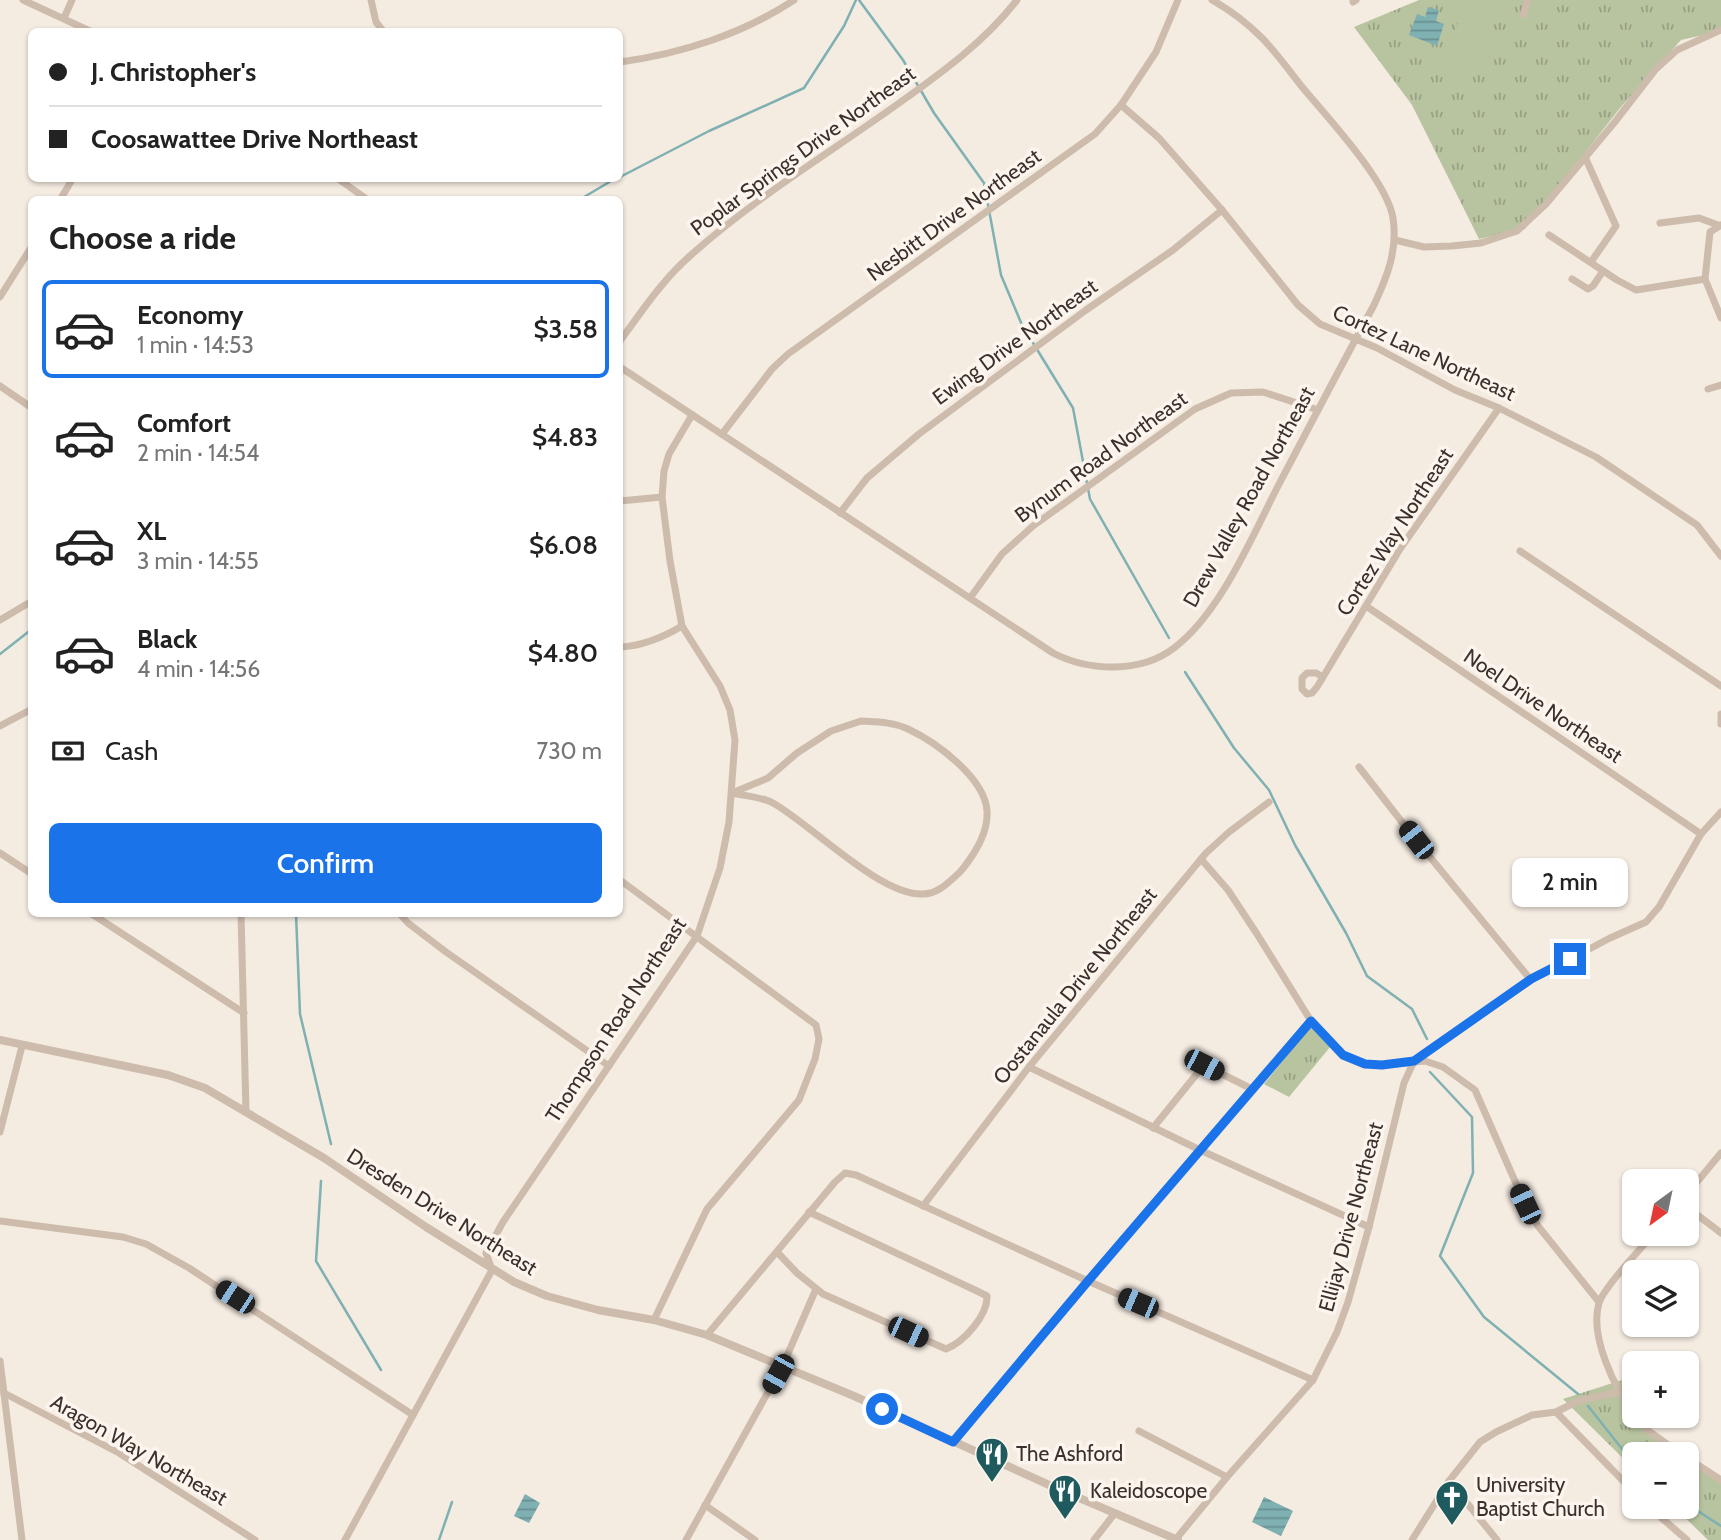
<!DOCTYPE html>
<html lang="en">
<head>
<meta charset="utf-8">
<style>
  :root { --surface:#fff; --page:#f6f6f6; --text:#222; --muted:#767676; --line:#e0e0e0; --accent:#1a73e8 }
  body { margin:0; font-family:Cabin,sans-serif; background:var(--page); color:var(--text); height:100vh; display:flex; flex-direction:column; font-size:26px; white-space:nowrap }
  * { box-sizing:border-box; margin:0 }
  p { font-size:23px; color:var(--muted) }
  .icon { flex:none; width:38px; height:38px; fill:none; stroke:currentColor; stroke-width:2; stroke-linecap:round; stroke-linejoin:round }
  .map { position:relative; flex:1; overflow:hidden }
  .sheet { position:absolute; left:28px; top:196px; width:595px; height:721px; display:flex; flex-direction:column; background:var(--surface); border-radius:10px; box-shadow:0 2px 5px #0004 }
  .sheet>* { flex:none }
  .top-card { position:absolute; left:28px; top:28px; width:595px; height:154px; border-radius:10px; box-shadow:0 2px 5px #0004; display:grid; align-content:center; height:154px; padding:0 21px; background:var(--surface) }
  .needle { width:46px; rotate:213deg }
  .buttons { position:absolute; left:1622px; top:1169px; display:grid; gap:14px }
  .buttons a { display:grid; place-items:center; width:77px; height:77px; border-radius:10px; background:var(--surface); box-shadow:0 2px 5px #0004; font-size:35px }
  .end { position:absolute; width:32px; height:32px; margin:-16px; border:9px solid #1a73e8; background:#fff; box-shadow:0 0 0 4px #fff }
  .from { border-radius:50% }
  .bubble { position:absolute; height:49px; border-radius:10px; background:var(--surface); box-shadow:0 2px 5px #0004; font-size:23px; font-weight:600; line-height:49px; text-align:center }
  .car { position:absolute; width:21px; height:42px; margin:-21px -10px; border-radius:9px; box-shadow:0 0 5px 2px #0007; background:linear-gradient(#222 24%,#8ab4d8 0 40%,#222 0 76%,#8ab4d8 0 86%,#222 0) }
  .top-card b { display:flex; align-items:center; gap:24px; height:66px; font-size:26px }
  .top-card b+b { border-top:2px solid var(--line) }
  .top-card i { width:18px; height:18px; background:var(--text) }
  ul { padding:0; list-style:none }
  li { display:flex; align-items:center; gap:21px; height:98px; margin:0 14px 10px; padding:0 7px; border:4px solid transparent; border-radius:10px }
  li div { flex:1 }
  li b { display:block; font-size:26px }
  li em { font-style:normal; font-weight:600 }
  li.active { border-color:var(--accent) }
  li>.icon { width:63px; height:63px; stroke-width:1.5 }
  h2 { padding:0 21px; font-size:32px; line-height:84px }
  .pay { display:flex; align-items:center; gap:18px; height:77px; padding:0 21px; font-size:26px }
  .pay p { margin-inline-start:auto }
  .primary-button { display:flex; gap:14px; margin-top:auto; padding:14px 21px }
  .primary-button a { flex:1; height:80px; border-radius:10px; background:var(--accent); color:#fff; font-size:28px; font-weight:600; line-height:80px; text-align:center }
  .map>svg:first-child { display:block }
  .grass { fill:url(#grass-tufts) }
  .pitch { fill:#b8c4a0 }
  .water { fill:url(#water-rules) }
  .lines { fill:none; stroke-linecap:round; stroke-linejoin:round }
  .stream { stroke:#7fb0b2; stroke-width:2.5 }
  .minor { stroke:#cdbbac; stroke-width:7 }
  .tertiary { stroke:#cdbbac; stroke-width:8 }
  .route { stroke:#1a73e8; stroke-width:9 }
  .labels { text-anchor:middle; stroke-width:7; stroke-linejoin:round; paint-order:stroke }
  .street-label { font-size:21px; fill:#3b302b; stroke:#fbf5ee }
  .poi-label { font-size:21px; fill:#3b302b; stroke:#fbf5ee; text-anchor:start }
</style>
</head>
<body>
<div class="map">
<svg width="1721" height="1540" viewBox="0 0 1721 1540">
  <defs>
    <pattern id="grass-tufts" width="24" height="20" patternUnits="userSpaceOnUse" patternTransform="scale(1.75)"><rect width="24" height="20" fill="#b8c4a0"/><path d="M3 7l-1-3M5 7V3M7 7l1-3M15 17l-1-3M17 17v-4M19 17l1-3" fill="none" stroke="#97a083"/></pattern>
    <pattern id="water-rules" width="6" height="5" patternUnits="userSpaceOnUse" patternTransform="scale(1.75)"><rect width="6" height="5" fill="#7fb0b2"/><path d="M0 2.5h6" fill="none" stroke="#699091"/></pattern>
  </defs>
  <rect width="100%" height="100%" fill="#f4ebe1"/>
  <!-- grass -->
  <g class="grass">
    <path d="M1419,0H1721V31L1681,40L1620,108L1525,229L1479,239L1412,105L1354,27Z"/>
    <path d="M1311,1026L1330,1047L1289,1097L1264,1084Z"/>
    <path d="M1622,1380L1634,1403V1416H1642L1647,1426L1686,1454H1634V1469L1563,1399Z"/>
    <path d="M1687,1455L1721,1480V1540H1708L1674,1507H1687Z"/>
  </g>
  <!-- pitch -->
  <path class="pitch" d="M1466,0H1474L1490,6L1482,28L1496,34L1487,59L1472,54L1466,70L1444,62Z"/>
  <!-- water -->
  <g class="water">
    <path d="M1428,7L1439,10L1436,21L1444,24L1437,46L1409,35L1417,14L1425,17Z"/>
    <path d="M525,1494L540,1503L529,1523L514,1516Z"/>
    <path d="M1264,1497L1293,1511L1281,1536L1252,1522Z"/>
  </g>
  <g class="lines">
    <!-- stream -->
    <g class="stream">
      <path d="M859,0L903,60L934,113L984,183L1001,275L1022,325L1073,408L1090,499L1169,638"/>
      <path d="M620,177L709,131L804,88L844,26L856,0"/>
      <path d="M579,200L616,178"/>
      <path d="M0,654L32,629"/>
      <path d="M1185,672L1234,748L1269,790L1295,845L1346,933L1367,976L1412,1009L1427,1039"/>
      <path d="M296,914L300,1014L331,1144"/>
      <path d="M1430,1072L1472,1117L1473,1173L1440,1256L1484,1317L1578,1394"/>
      <path d="M321,1181L316,1261L381,1370"/>
      <path d="M1588,1406L1634,1464"/>
      <path d="M1687,1504L1721,1526"/>
      <path d="M439,1540L452,1502"/>
    </g>
    <!-- minor -->
    <g class="minor">
      <path d="M23,0L92,32"/>
      <path d="M371,0L376,22L384,32"/>
      <path d="M1353,2L1356,0"/>
      <path d="M1523,15L1528,0"/>
      <path d="M64,18L72,0"/>
      <path d="M620,62C680,54 743,34 794,0"/>
      <path d="M1121,105L1159,138L1222,210L1298,305L1320,324L1377,348L1455,390L1499,408L1596,457L1697,525L1721,556"/>
      <path d="M1585,157L1616,226L1591,262"/>
      <path d="M337,178L368,200"/>
      <path d="M60,200L73,178"/>
      <path d="M1660,223L1699,218L1718,225"/>
      <path d="M1721,225L1710,232L1705,279L1721,318"/>
      <path d="M1549,235L1617,280L1636,290L1705,279"/>
      <path d="M1395,240L1424,247L1452,246L1481,243L1517,231L1546,204L1614,123L1655,70L1677,50L1721,30"/>
      <path d="M1572,279L1588,289L1593,286L1603,271"/>
      <path d="M0,297L32,246"/>
      <path d="M620,341C642,311 663,279 691,255C756,197 831,152 902,101C944,71 985,41 1017,0"/>
      <path d="M620,367L1053,653C1088,671 1140,674 1174,648C1220,613 1251,539 1277,488C1309,427 1341,366 1374,305C1387,277 1398,250 1393,218C1387,181 1328,118 1303,88C1290,72 1277,53 1262,38C1248,24 1230,10 1212,0"/>
      <path d="M0,386L32,408"/>
      <path d="M1708,389L1721,385"/>
      <path d="M722,434L772,369L788,354L1095,134L1121,105L1156,52L1178,0"/>
      <path d="M620,501L662,497"/>
      <path d="M840,513L867,478L919,434L1086,310L1173,250L1222,210"/>
      <path d="M1520,551L1721,686"/>
      <path d="M970,598L1002,554L1033,526L1195,409L1231,393L1263,392L1318,410"/>
      <path d="M1366,606L1701,834"/>
      <path d="M0,620L32,601"/>
      <path d="M620,647C642,646 662,638 682,626"/>
      <path d="M1323,677L1316,673H1307L1302,678V689L1307,694L1312,693L1317,687L1400,549L1499,408"/>
      <path d="M1721,714V724"/>
      <path d="M861,721C877,722 893,722 908,729C936,742 985,778 987,811C988,827 980,844 972,856C968,862 964,868 959,873C949,882 938,894 923,894C880,896 812,825 773,803C762,797 745,796 732,793L768,778L797,753L831,731Z"/>
      <path d="M0,726L32,709"/>
      <path d="M1359,767L1416,840L1531,980"/>
      <path d="M0,853L32,874"/>
      <path d="M1201,859L1228,890L1257,934L1311,1021L1343,1055L1365,1064L1382,1065L1425,1061L1443,1067L1475,1090L1525,1204L1538,1226L1599,1302"/>
      <path d="M620,880L816,1025L819,1039L815,1059L799,1100L707,1209L654,1320"/>
      <path d="M92,914L244,1013"/>
      <path d="M241,914L246,1112"/>
      <path d="M400,914L408,923L446,952L609,1066"/>
      <path d="M1029,1067L1200,1150L1369,1227"/>
      <path d="M1153,1128L1204,1065L1252,1089"/>
      <path d="M0,1132L22,1046"/>
      <path d="M1687,1194L1721,1153"/>
      <path d="M923,1206L1029,1067L1206,853L1229,832L1269,802"/>
      <path d="M1687,1207L1721,1233"/>
      <path d="M0,1221L123,1237L146,1244L189,1268L413,1415"/>
      <path d="M777,1252L797,1273L823,1294L946,1349C964,1342 988,1315 987,1296L977,1291L809,1212"/>
      <path d="M707,1335L835,1182L845,1173L856,1175L1088,1281L1313,1380"/>
      <path d="M0,1361L22,1540"/>
      <path d="M4,1393L119,1453L255,1540"/>
      <path d="M1556,1412L1634,1492"/>
      <path d="M1634,1414C1615,1389 1589,1336 1599,1303C1604,1287 1641,1248 1654,1234"/>
      <path d="M1636,1416L1646,1429L1681,1454"/>
      <path d="M1139,1431L1227,1477"/>
      <path d="M953,1442L1088,1281L1311,1021"/>
      <path d="M1687,1458L1721,1480"/>
      <path d="M1449,1481L1497,1540"/>
      <path d="M705,1505L755,1540"/>
      <path d="M1649,1507L1687,1540"/>
      <path d="M1176,1539L1227,1477L1313,1380L1337,1332L1348,1302L1369,1227L1404,1083L1414,1061L1531,980L1610,938L1646,922L1659,907L1701,834L1721,812"/>
      <path d="M345,1540L492,1270L486,1253L503,1222L697,936L720,868L729,822L735,740L730,710L720,686L682,626L670,561L662,497L664,471L669,454L692,415"/>
      <path d="M686,1540L783,1365L816,1289"/>
      <path d="M1094,1540L1115,1513"/>
      <path d="M1412,1540L1449,1481L1480,1442L1496,1432L1532,1415L1556,1412L1578,1401L1618,1392"/>
    </g>
    <!-- tertiary -->
    <path class="tertiary" d="M0,1040L168,1075L205,1088L324,1158L426,1227L514,1282L547,1296L598,1310L654,1320L707,1335L854,1396L1058,1489L1178,1540"/>
  </g>
  <g class="lines">
    <!-- route -->
    <path class="route" d="M882,1409L953,1442L1088,1281L1311,1021L1343,1055L1365,1064L1382,1065L1414,1061L1531,979L1570,959"/>
  </g>
  <!-- icons -->
  <defs>
    <symbol id="restaurant-pin" viewBox="-11 -11 22 30"><path d="M0 17L-7.5 6A9.5 9.5 0 1 1 7.5 6Z" fill="#1f5a5e" stroke="#fbf5ee"/><path d="M-5-6h1v4h1v-4h1v4h1v-4h1v5L-1.5 .5V6h-2V.5L-5-1ZM5-6V6H3V1.5H1.5Q1.5-4 5-6Z" fill="#fff"/></symbol>
    <symbol id="church-pin" viewBox="-11 -11 22 30"><path d="M0 17L-7.5 6A9.5 9.5 0 1 1 7.5 6Z" fill="#1f5a5e" stroke="#fbf5ee"/><path d="M-1.2-6h2.4v3.5h3.3v2.4h-3.3V6h-2.4V-.1h-3.3v-2.4h3.3Z" fill="#fff"/></symbol>
  </defs>
  <g fill-rule="evenodd">
    <use href="#restaurant-pin" x="973" y="1435" width="38" height="52"/>
    <use href="#restaurant-pin" x="1046" y="1472" width="38" height="52"/>
    <use href="#church-pin" x="1433" y="1478" width="38" height="52"/>
  </g>
  <g class="labels">
    <!-- street labels -->
    <g class="street-label">
      <text transform="translate(803 151) rotate(-36)" y="7">Poplar Springs Drive Northeast</text>
      <text transform="translate(954 215) rotate(-36)" y="7">Nesbitt Drive Northeast</text>
      <text transform="translate(1015 342) rotate(-36)" y="7">Ewing Drive Northeast</text>
      <text transform="translate(1424 353) rotate(25)" y="7">Cortez Lane Northeast</text>
      <text transform="translate(1101 457) rotate(-36)" y="7">Bynum Road Northeast</text>
      <text transform="translate(1249 497) rotate(-61)" y="7">Drew Valley Road Northeast</text>
      <text transform="translate(1395 532) rotate(-57)" y="7">Cortez Way Northeast</text>
      <text transform="translate(1543 706) rotate(34)" y="7">Noel Drive Northeast</text>
      <text transform="translate(1075 986) rotate(-51)" y="7">Oostanaula Drive Northeast</text>
      <text transform="translate(616 1020) rotate(-57)" y="7">Thompson Road Northeast</text>
      <text transform="translate(442 1212) rotate(32)" y="7">Dresden Drive Northeast</text>
      <text transform="translate(1351 1217) rotate(-75)" y="7">Ellijay Drive Northeast</text>
      <text transform="translate(139 1450) rotate(30)" y="7">Aragon Way Northeast</text>
    </g>
    <!-- poi labels -->
    <g class="poi-label">
      <text x="1016" y="1461">The Ashford</text>
      <text x="1476" y="1492">University<tspan x="1476" dy="24">Baptist Church</tspan></text>
      <text x="1090" y="1498">Kaleidoscope</text>
    </g>
  </g>
</svg>
<div class="buttons">
<a><svg class="needle" viewBox="-14 -14 28 28"><path d="M0-13l5 13h-10z" fill="#e53935"/><path d="M0 13l5-13h-10z" fill="#767676"/></svg></a>
<a><svg class="icon" aria-label="layers" viewBox="0 0 24 24"><path d="M12 4l9 5-9 5-9-5zM3 14l9 5 9-5"/></svg></a>
<a>+</a>
<a>−</a>
</div>
<i class="end from" style="left:882px;top:1409px"></i>
<i class="end" style="left:1570px;top:959px"></i>
<div class="bubble" style="left:1512px;top:858px;width:116px">2 min</div>
<i class="car" style="left:1416px;top:840px;rotate:322deg"></i>
<i class="car" style="left:1204px;top:1065px;rotate:117deg"></i>
<i class="car" style="left:1525px;top:1204px;rotate:335deg"></i>
<i class="car" style="left:235px;top:1297px;rotate:303deg"></i>
<i class="car" style="left:1138px;top:1303px;rotate:293deg"></i>
<i class="car" style="left:908px;top:1332px;rotate:115deg"></i>
<i class="car" style="left:778px;top:1374px;rotate:209deg"></i>
<div class="top-card">
<b><i class="from"></i>J. Christopher's</b>
<b><i></i>Coosawattee Drive Northeast</b>
</div>
<section class="sheet">
<h2>Choose a ride</h2>
<ul>
<li class="active"><svg class="icon" aria-label="car" viewBox="0 0 24 24"><path d="M5 17H2v-5l4-1 3-4h7l3 4 3 1v5h-3M9 17h6M6 11h13"/><circle cx="7" cy="17" r="2"/><circle cx="17" cy="17" r="2"/></svg><div><b>Economy</b><p>1 min · 14:53</p></div><em>$3.58</em></li>
<li><svg class="icon" aria-label="car" viewBox="0 0 24 24"><path d="M5 17H2v-5l4-1 3-4h7l3 4 3 1v5h-3M9 17h6M6 11h13"/><circle cx="7" cy="17" r="2"/><circle cx="17" cy="17" r="2"/></svg><div><b>Comfort</b><p>2 min · 14:54</p></div><em>$4.83</em></li>
<li><svg class="icon" aria-label="car" viewBox="0 0 24 24"><path d="M5 17H2v-5l4-1 3-4h7l3 4 3 1v5h-3M9 17h6M6 11h13"/><circle cx="7" cy="17" r="2"/><circle cx="17" cy="17" r="2"/></svg><div><b>XL</b><p>3 min · 14:55</p></div><em>$6.08</em></li>
<li><svg class="icon" aria-label="car" viewBox="0 0 24 24"><path d="M5 17H2v-5l4-1 3-4h7l3 4 3 1v5h-3M9 17h6M6 11h13"/><circle cx="7" cy="17" r="2"/><circle cx="17" cy="17" r="2"/></svg><div><b>Black</b><p>4 min · 14:56</p></div><em>$4.80</em></li>
</ul>
<div class="pay"><svg class="icon" aria-label="cash" viewBox="0 0 24 24"><path d="M3 7h18v10H3z"/><circle cx="12" cy="12" r="2"/></svg>Cash<p>730 m</p></div>
<div class="primary-button"><a>Confirm</a></div>
</section>
</div>
</body>
</html>
